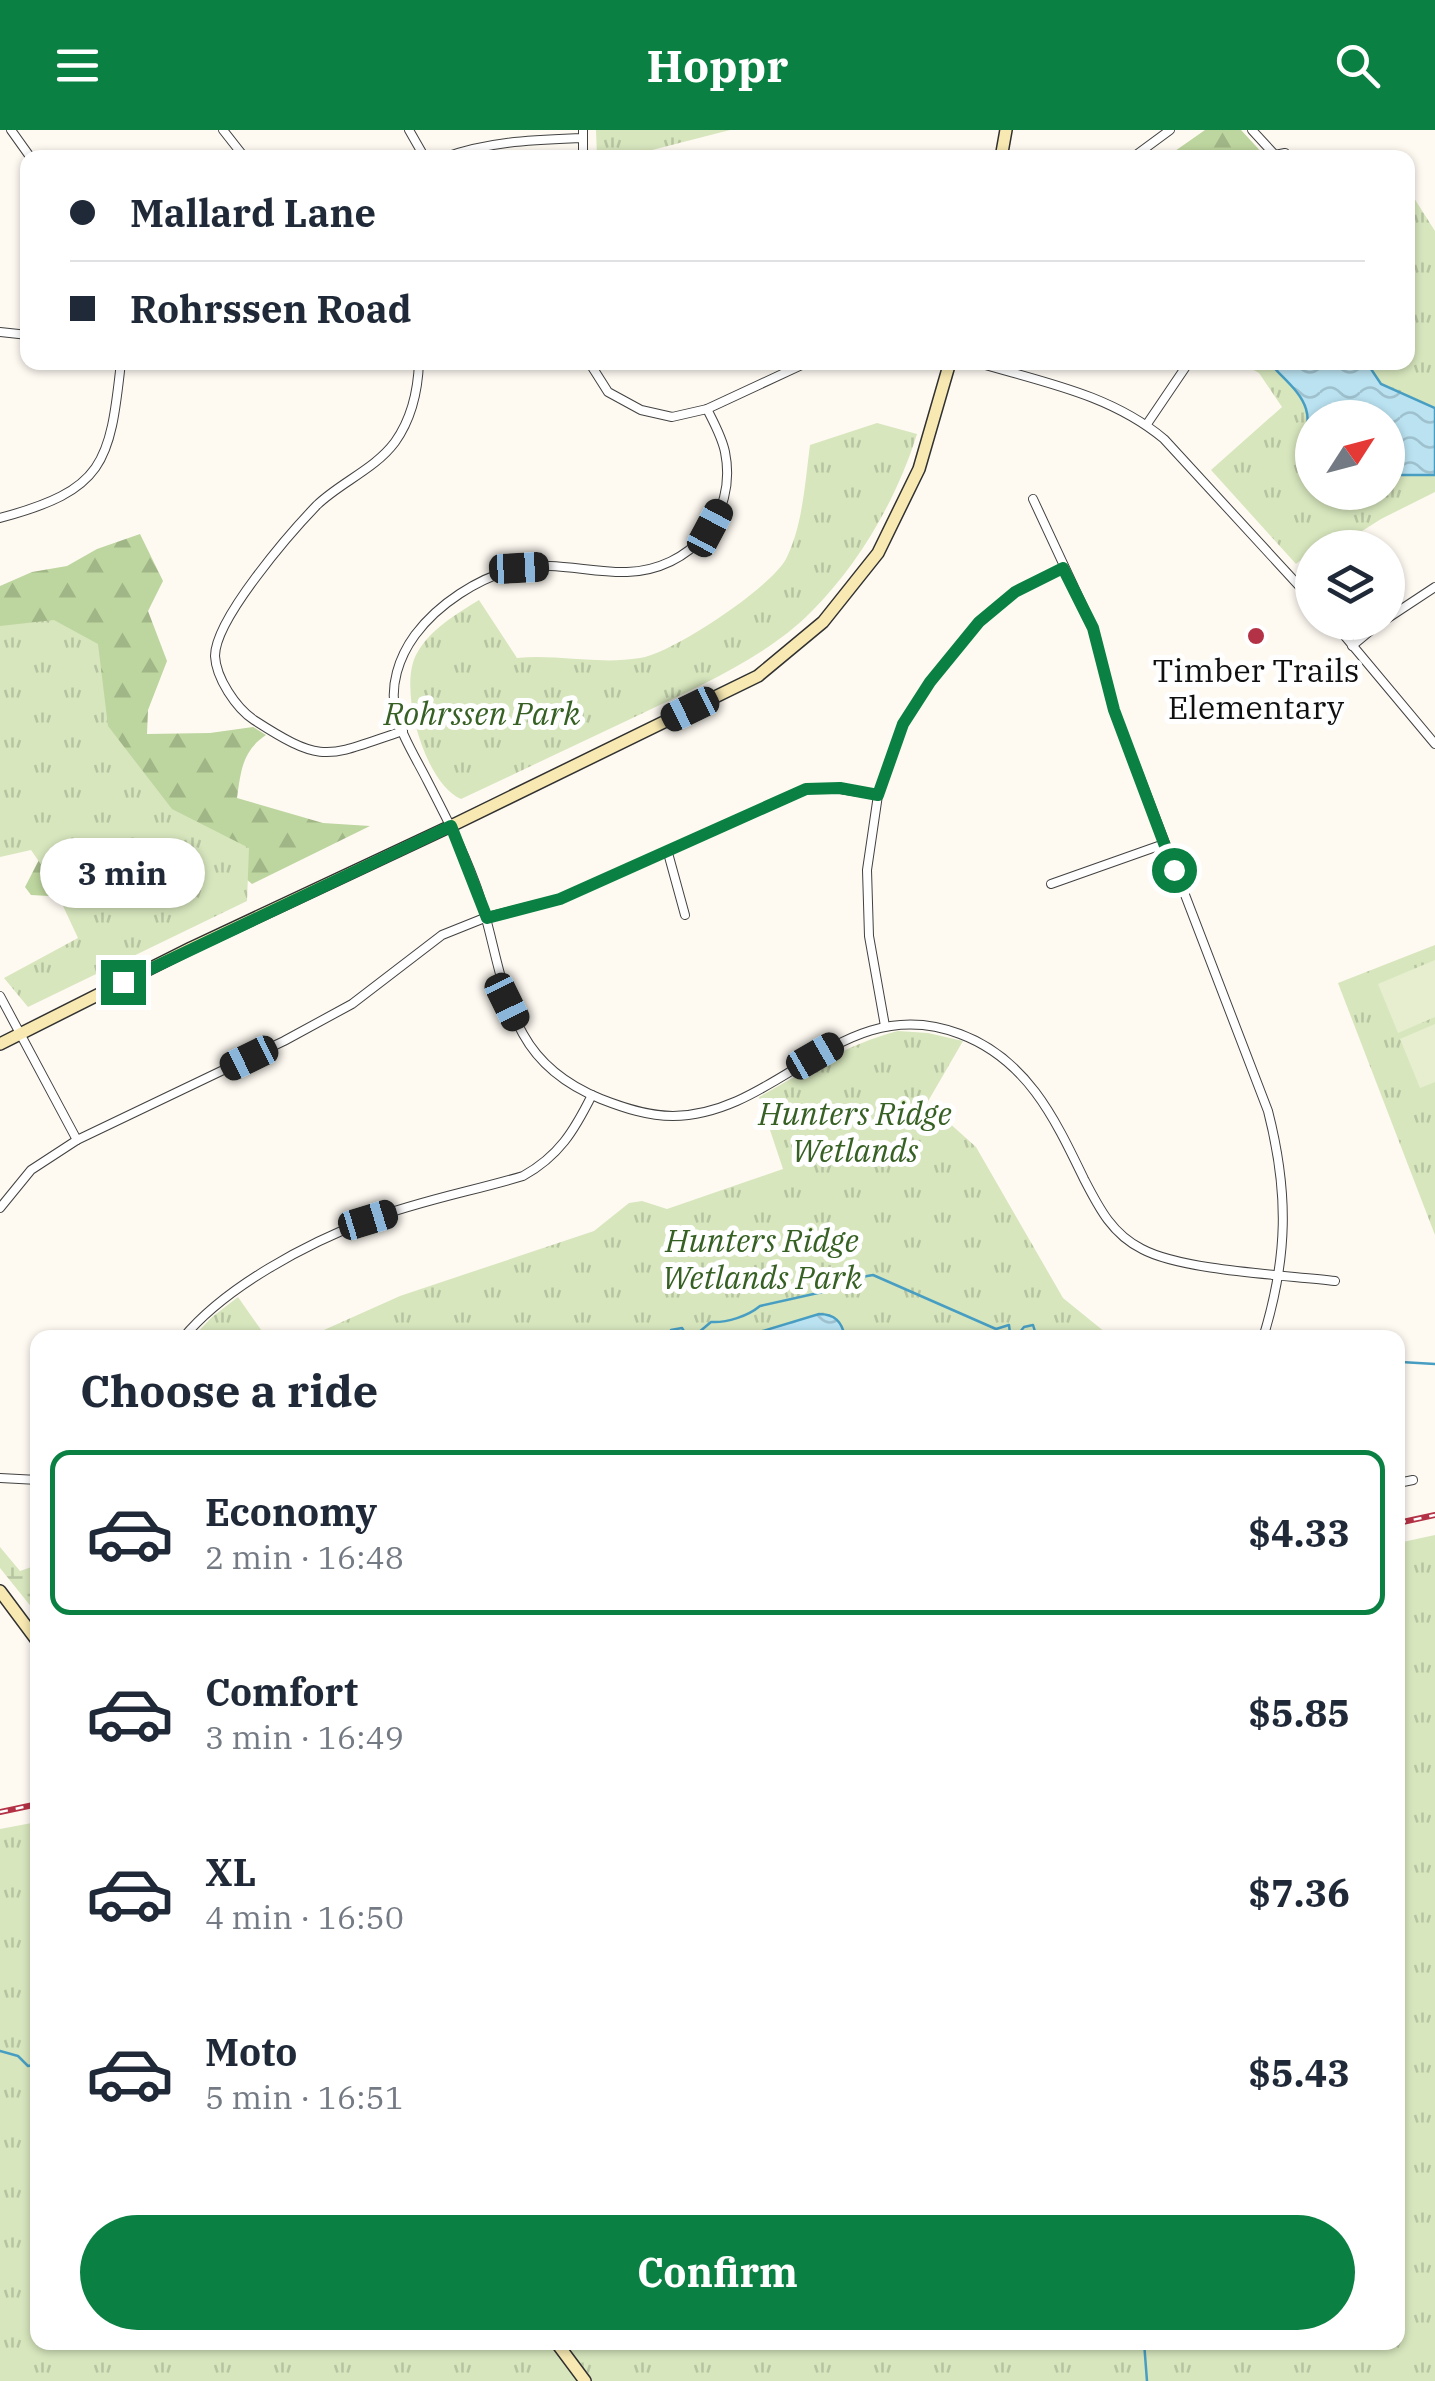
<!DOCTYPE html>
<html lang="en">
<head>
<meta charset="utf-8">
<style>
  :root { --surface:#fff; --page:#f2f2f3; --text:#1f2937; --muted:#747a83; --line:#e0e1e3; --accent:#0b8043 }
  body { margin:0; font-family:"IBM Plex Serif",serif; background:var(--page); color:var(--text); height:100vh; display:flex; flex-direction:column; font-size:38px; white-space:nowrap }
  * { box-sizing:border-box; margin:0 }
  p { font-size:32px; color:var(--muted) }
  .icon { flex:none; width:55px; height:55px; fill:none; stroke:currentColor; stroke-width:2; stroke-linecap:round; stroke-linejoin:round }
  .map { position:relative; flex:1; overflow:hidden }
  .details { position:absolute; left:30px; top:1200px; width:1375px; height:1020px; display:flex; flex-direction:column; background:var(--surface); border-radius:20px; box-shadow:0 2px 8px #0004 }
  .details>* { flex:none }
  .top-card { position:absolute; left:20px; top:20px; width:1395px; height:220px; border-radius:20px; box-shadow:0 2px 8px #0004; display:grid; align-content:center; height:220px; padding:0 50px; background:var(--surface) }
  .needle { width:65px; rotate:54deg }
  .buttons { position:absolute; left:1295px; top:270px; display:grid; gap:20px }
  .buttons a { display:grid; place-items:center; width:110px; height:110px; border-radius:50%; background:var(--surface); box-shadow:0 2px 8px #0004; font-size:50px }
  .end { position:absolute; width:45px; height:45px; margin:-22px; border:12px solid #0b8043; background:#fff; box-shadow:0 0 0 5px #fff }
  .from { border-radius:50% }
  .bubble { position:absolute; height:70px; border-radius:35px; background:var(--surface); box-shadow:0 2px 8px #0004; font-size:32px; font-weight:700; line-height:70px; text-align:center }
  .car { position:absolute; width:30px; height:60px; margin:-30px -15px; border-radius:12px; box-shadow:0 0 8px 2px #0007; background:linear-gradient(#222 24%,#8ab4d8 0 40%,#222 0 76%,#8ab4d8 0 86%,#222 0) }
  .top-card b { display:flex; align-items:center; gap:35px; height:95px; font-size:38px }
  .top-card b+b { border-top:2px solid var(--line) }
  .top-card i { width:25px; height:25px; background:var(--text) }
  ul { padding:0; list-style:none }
  li { display:flex; align-items:center; gap:30px; height:165px; margin:0 20px 15px; padding:0 30px; border:5px solid transparent; border-radius:20px }
  li div { flex:1 }
  li b { display:block; font-size:38px }
  li em { font-style:normal; font-weight:700 }
  li.selected { border-color:var(--accent) }
  li>.icon { width:90px; height:90px; stroke-width:1.5 }
  h2 { padding:0 50px; font-size:45px; line-height:120px }
  .cta { display:flex; gap:20px; margin-top:auto; padding:20px 50px }
  .cta a { flex:1; height:115px; border-radius:60px; background:var(--accent); color:#fff; font-size:40px; font-weight:700; line-height:115px; text-align:center }
  header { display:flex; justify-content:space-between; align-items:center; height:130px; padding:0 50px; background:var(--accent); color:#fff; font-size:45px; font-weight:700 }
  .map>svg:first-child { display:block }
  .forest { fill:url(#forest-firs) }
  .wetland { fill:url(#wetland-marsh) }
  .park { fill:url(#park-tufts); fill-rule:evenodd }
  .pitch { fill:#e6eecf }
  .water { fill:url(#water-waves); stroke:#479ec2; stroke-width:2.5 }
  .lines { fill:none; stroke-linecap:round; stroke-linejoin:round }
  .stream { stroke:#479ec2; stroke-width:2.5 }
  .street-casing { stroke:#424242; stroke-width:10 }
  .secondary-casing { stroke:#313131; stroke-width:14 }
  .street { stroke:#fff; stroke-width:8 }
  .secondary { stroke:#f8e9b2; stroke-width:11 }
  .rail-casing { stroke:#b43245; stroke-width:6 }
  .rail { stroke:#fff; stroke-width:2.5; stroke-dasharray:8; stroke-linecap:butt }
  .route { stroke:#0b8043; stroke-width:12 }
  .poi-dot { fill:#b43245; stroke:#fff; stroke-width:4 }
  .labels { text-anchor:middle; stroke-width:10; stroke-linejoin:round; paint-order:stroke }
  .poi-label { font-size:32px; fill:#0f0f0f; stroke:#fff }
  .park-label { font-size:32px; font-style:italic; fill:#376124; stroke:#fff }
</style>
</head>
<body>
<header><svg class="icon" aria-label="menu" viewBox="0 0 24 24"><path d="M4 6h16M4 12h16M4 18h16"/></svg>Hoppr<svg class="icon" aria-label="search" viewBox="0 0 24 24"><circle cx="10" cy="10" r="6"/><path d="M15 15l6 6"/></svg></header>
<div class="map">
<svg width="1435" height="2251" viewBox="0 0 1435 2251">
  <defs>
    <pattern id="forest-firs" width="22" height="20" patternUnits="userSpaceOnUse" patternTransform="scale(2.5)"><rect width="22" height="20" fill="#bdd59e"/><path d="M5 1l3.5 6h-7zM16 11l3.5 6h-7z" fill="#a1b687"/></pattern>
    <pattern id="wetland-marsh" width="20" height="14" patternUnits="userSpaceOnUse" patternTransform="scale(2.5)"><rect width="20" height="14" fill="#d7e6bd"/><path d="M1 5h8M5 5V1M11 12h8M15 12V8" fill="none" stroke="#b7c4a1"/></pattern>
    <pattern id="park-tufts" width="24" height="20" patternUnits="userSpaceOnUse" patternTransform="scale(2.5)"><rect width="24" height="20" fill="#d7e6bd"/><path d="M3 7l-1-3M5 7V3M7 7l1-3M15 17l-1-3M17 17v-4M19 17l1-3" fill="none" stroke="#b7c4a1"/></pattern>
    <pattern id="water-waves" width="16" height="10" patternUnits="userSpaceOnUse" patternTransform="scale(2.5)"><rect width="16" height="10" fill="#bae2f1"/><path d="M0 5q4-4 8 0t8 0" fill="none" stroke="#9fc1cd"/></pattern>
  </defs>
  <rect width="100%" height="100%" fill="#fefaf2"/>
  <!-- forest -->
  <g class="forest">
    <path d="M1205,0H1241L1266,27L1165,28Z"/>
    <path d="M140,404L163,451L148,481L167,531L148,580L147,604L210,603L253,597L266,605C242,621 241,641 237,668L323,693L370,696L252,754L229,734L67,767L31,765L25,757L41,726L27,714L0,721V456L32,442L67,436L97,419Z"/>
  </g>
  <!-- wetland -->
  <path class="wetland" d="M0,1417L20,1441L37,1435V1484L0,1438Z"/>
  <!-- park -->
  <g class="park">
    <path d="M596,0H730L625,27H597Z"/>
    <path d="M1408,67L1414,68L1435,101V362L1381,389L1337,417L1312,418V436L1309,439L1301,430L1296,434L1211,340L1282,277L1259,243L1241,233L1408,232ZM1312,288H1388V362H1312Z"/>
    <path d="M877,293L917,304C897,368 860,433 812,481C767,527 699,556 641,584C581,612 521,641 461,669C425,654 398,560 416,525C430,499 455,485 479,470L517,528C558,524 599,535 640,528C673,523 770,458 786,429C803,395 805,352 810,315Z"/>
    <path d="M54,490L98,514L108,596L172,679L249,718L247,771L28,877L4,848L78,808L49,746L31,720L0,727V496Z"/>
    <path d="M1435,815V1105L1338,853Z"/>
    <path d="M898,901L928,903L963,911L927,973L976,1017L1063,1168L1111,1207L306,1208L400,1166L594,1101L629,1073L642,1071L667,1079L783,1039L759,967C804,942 847,914 898,901Z"/>
    <path d="M238,1167L266,1207H193L212,1187Z"/>
    <path d="M1435,1405V2251H0V1699L37,1692L38,2212H1398V1413Z"/>
  </g>
  <!-- pitch -->
  <g class="pitch">
    <path d="M1435,830V887L1398,903L1378,854Z"/>
    <path d="M1435,894V952L1420,958L1400,909Z"/>
  </g>
  <!-- water -->
  <g class="water">
    <path d="M1270,233H1367L1381,254L1435,278V345H1388V288H1312V327C1300,307 1312,297 1306,279C1301,261 1281,247 1270,233Z"/>
    <path d="M819,1184C835,1184 842,1192 845,1207H743Z"/>
  </g>
  <g class="lines">
    <!-- stream -->
    <g class="stream">
      <path d="M606,1208L616,1203L619,1208"/>
      <path d="M667,1208L671,1200L682,1198L688,1208"/>
      <path d="M692,1208L711,1192C727,1193 748,1186 760,1176L827,1161L833,1152L873,1145L996,1199L1009,1195L1010,1203L1016,1207L1024,1197L1033,1195L1037,1208"/>
      <path d="M1398,1235L1401,1232L1435,1234"/>
      <path d="M38,1826C27,1838 32,1849 38,1862"/>
      <path d="M0,1921L18,1926L28,1936L34,1935L38,1925"/>
      <path d="M1144,2212L1147,2251"/>
    </g>
    <defs>
      <g id="street">
        <path d="M11,0L31,28"/>
        <path d="M223,0L245,28"/>
        <path d="M409,0L425,28"/>
        <path d="M583,0V28"/>
        <path d="M1252,0L1275,25L1285,23"/>
        <path d="M443,28C489,11 535,10 583,8"/>
        <path d="M889,28L890,26"/>
        <path d="M1132,28L1170,0"/>
        <path d="M0,202L28,205"/>
        <path d="M589,232L608,262L641,280L672,287L707,279L808,232"/>
        <path d="M975,232C1042,252 1110,264 1164,309L1312,470"/>
        <path d="M707,279C714,293 722,307 725,322C738,386 690,440 627,442C589,443 553,430 515,439C478,448 438,474 415,505C399,527 389,556 396,584C402,607 417,630 428,652C445,685 462,718 475,753C494,803 497,858 523,904C540,935 569,956 601,969C624,978 648,986 673,986C780,985 844,859 960,904C1027,929 1055,989 1084,1049C1099,1078 1112,1104 1142,1119C1183,1141 1287,1145 1335,1151"/>
        <path d="M1147,294L1189,232"/>
        <path d="M1033,369L1093,498L1114,580L1268,981C1289,1063 1288,1127 1263,1208"/>
        <path d="M0,388C104,360 110,334 121,232"/>
        <path d="M1388,488L1435,457"/>
        <path d="M1333,492L1435,614"/>
        <path d="M1352,516L1381,492"/>
        <path d="M403,601C327,626 325,636 254,590C236,578 216,548 215,526C215,489 291,402 317,375C341,352 375,339 395,312C412,288 418,261 419,232"/>
        <path d="M668,723L685,785"/>
        <path d="M1051,754L1164,714"/>
        <path d="M0,866L77,1010"/>
        <path d="M885,896L869,806L867,740L878,665L903,594L930,552L979,492L1015,462L1063,438"/>
        <path d="M0,1078L31,1040L77,1010L284,911L352,874L442,805L487,787L560,769L807,659H840L878,665"/>
        <path d="M183,1208C225,1157 307,1113 369,1090C418,1071 473,1061 523,1046C559,1026 574,1001 592,965"/>
        <path d="M0,1348L38,1350"/>
        <path d="M1398,1353L1413,1350"/>
      </g>
      <g id="secondary">
        <path d="M1001,28L1006,0"/>
        <path d="M0,914L191,818L451,696L758,546L823,492L878,423L919,339L950,232"/>
        <path d="M0,1461L38,1512"/>
        <path d="M556,2212L585,2251"/>
      </g>
    </defs>
    <!-- street casing -->
    <use href="#street" class="street-casing"/>
    <!-- secondary casing -->
    <use href="#secondary" class="secondary-casing"/>
    <!-- street -->
    <use href="#street" class="street"/>
    <!-- secondary -->
    <use href="#secondary" class="secondary"/>
    <defs>
      <g id="rail">
        <path d="M1398,1393L1435,1385"/>
        <path d="M0,1682L38,1674"/>
      </g>
    </defs>
    <!-- rail casing -->
    <use href="#rail" class="rail-casing"/>
    <!-- rail -->
    <use href="#rail" class="rail"/>
  </g>
  <g class="lines">
    <!-- route -->
    <path class="route" d="M123,852L451,696L487,788L560,769L806,659L840,658L878,665L903,594L930,552L979,492L1015,462L1063,438L1093,498L1114,580L1174,740"/>
  </g>
  <!-- markers -->
  <circle class="poi-dot" cx="1256" cy="506" r="10"/>
  <g class="labels">
    <!-- poi labels -->
    <g class="poi-label">
      <text x="1256" y="552">Timber Trails<tspan x="1256" dy="37">Elementary</tspan></text>
    </g>
    <!-- park labels -->
    <g class="park-label">
      <text x="482" y="595">Rohrssen Park</text>
      <text x="855" y="995">Hunters Ridge<tspan x="855" dy="37">Wetlands</tspan></text>
      <text x="762" y="1122">Hunters Ridge<tspan x="762" dy="37">Wetlands Park</tspan></text>
    </g>
  </g>
</svg>
<div class="buttons">
<a><svg class="needle" viewBox="-14 -14 28 28"><path d="M0-13l5 13h-10z" fill="#e53935"/><path d="M0 13l5-13h-10z" fill="#747a83"/></svg></a>
<a><svg class="icon" aria-label="layers" viewBox="0 0 24 24"><path d="M12 4l9 5-9 5-9-5zM3 14l9 5 9-5"/></svg></a>
</div>
<i class="end from" style="left:1174px;top:740px"></i>
<i class="end" style="left:123px;top:852px"></i>
<div class="bubble" style="left:40px;top:708px;width:165px">3 min</div>
<i class="car" style="left:710px;top:398px;rotate:28deg"></i>
<i class="car" style="left:519px;top:438px;rotate:87deg"></i>
<i class="car" style="left:690px;top:579px;rotate:244deg"></i>
<i class="car" style="left:507px;top:872px;rotate:154deg"></i>
<i class="car" style="left:815px;top:926px;rotate:60deg"></i>
<i class="car" style="left:249px;top:928px;rotate:244deg"></i>
<i class="car" style="left:368px;top:1090px;rotate:73deg"></i>
<div class="top-card">
<b><i class="from"></i>Mallard Lane</b>
<b><i></i>Rohrssen Road</b>
</div>
<section class="details">
<h2>Choose a ride</h2>
<ul>
<li class="selected"><svg class="icon" aria-label="car" viewBox="0 0 24 24"><path d="M5 17H2v-5l4-1 3-4h7l3 4 3 1v5h-3M9 17h6M6 11h13"/><circle cx="7" cy="17" r="2"/><circle cx="17" cy="17" r="2"/></svg><div><b>Economy</b><p>2 min · 16:48</p></div><em>$4.33</em></li>
<li><svg class="icon" aria-label="car" viewBox="0 0 24 24"><path d="M5 17H2v-5l4-1 3-4h7l3 4 3 1v5h-3M9 17h6M6 11h13"/><circle cx="7" cy="17" r="2"/><circle cx="17" cy="17" r="2"/></svg><div><b>Comfort</b><p>3 min · 16:49</p></div><em>$5.85</em></li>
<li><svg class="icon" aria-label="car" viewBox="0 0 24 24"><path d="M5 17H2v-5l4-1 3-4h7l3 4 3 1v5h-3M9 17h6M6 11h13"/><circle cx="7" cy="17" r="2"/><circle cx="17" cy="17" r="2"/></svg><div><b>XL</b><p>4 min · 16:50</p></div><em>$7.36</em></li>
<li><svg class="icon" aria-label="car" viewBox="0 0 24 24"><path d="M5 17H2v-5l4-1 3-4h7l3 4 3 1v5h-3M9 17h6M6 11h13"/><circle cx="7" cy="17" r="2"/><circle cx="17" cy="17" r="2"/></svg><div><b>Moto</b><p>5 min · 16:51</p></div><em>$5.43</em></li>
</ul>
<div class="cta"><a>Confirm</a></div>
</section>
</div>
</body>
</html>
